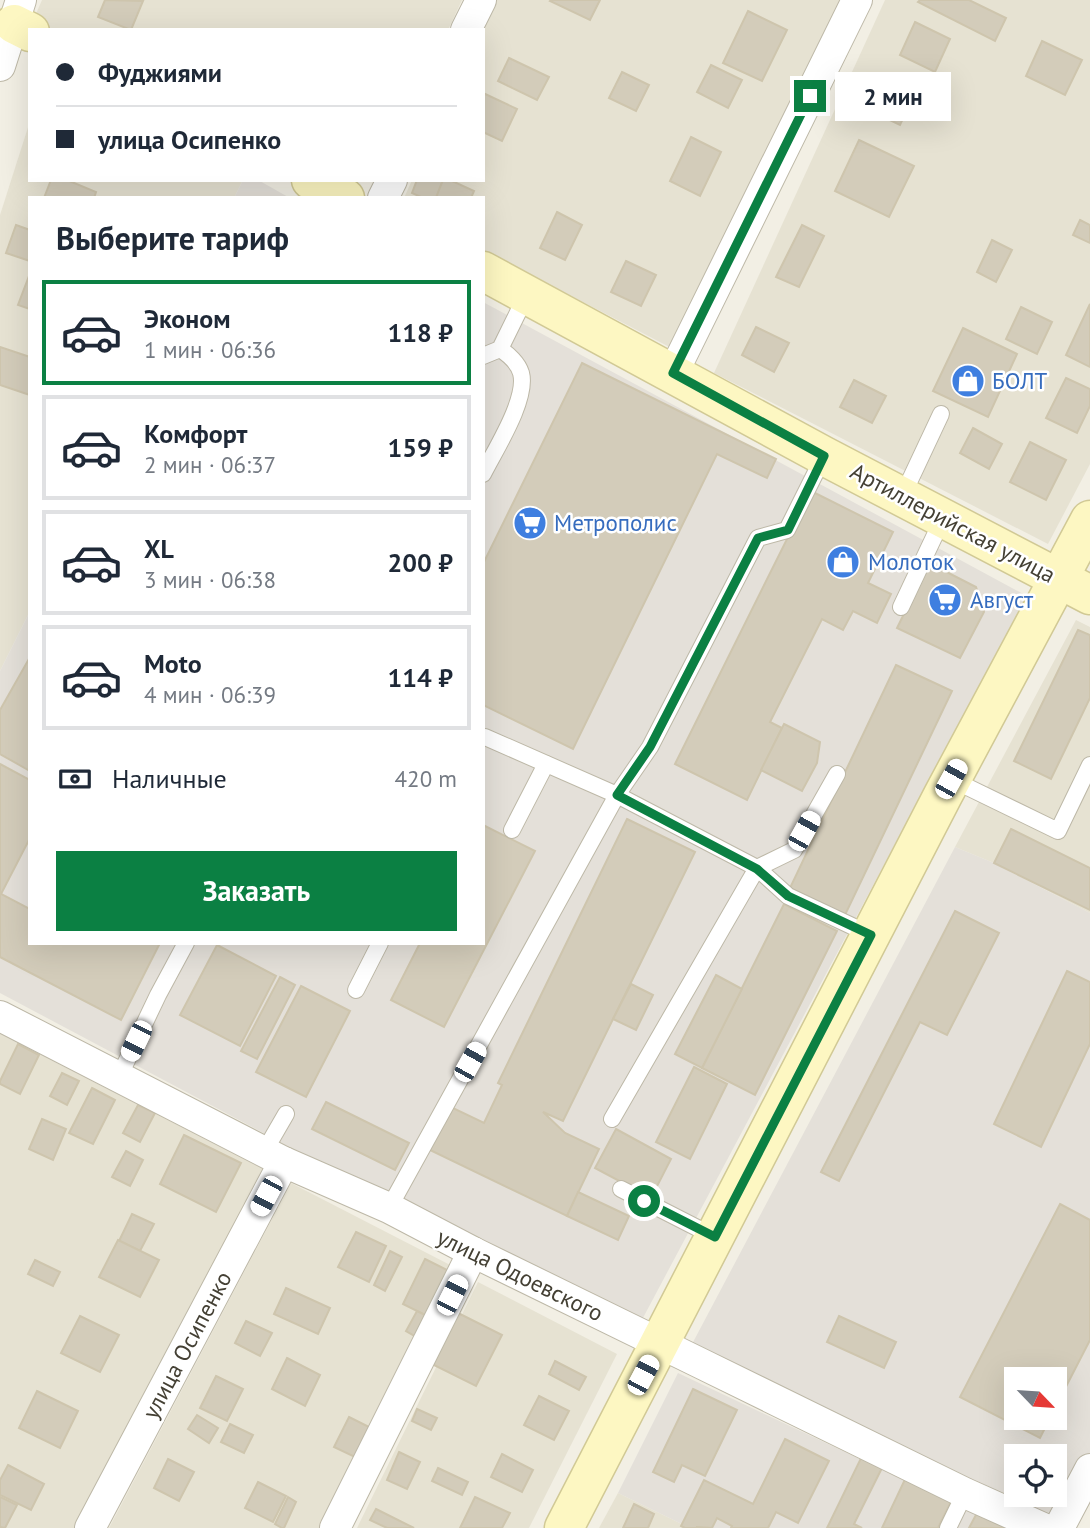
<!DOCTYPE html>
<html lang="ru">
<head>
<meta charset="utf-8">
<style>
  :root { --surface:#fff; --page:#f2f2f3; --text:#1f2937; --muted:#747a83; --line:#e0e1e3; --accent:#0b8043 }
  body { margin:0; font-family:"PT Sans",sans-serif; background:var(--page); color:var(--text); height:100vh; display:flex; flex-direction:column; font-size:26px; white-space:nowrap }
  * { box-sizing:border-box; margin:0 }
  p { font-size:23px; color:var(--muted) }
  .icon { flex:none; width:38px; height:38px; fill:none; stroke:currentColor; stroke-width:2; stroke-linecap:round; stroke-linejoin:round }
  .map { position:relative; flex:1; overflow:hidden }
  .side { position:absolute; left:28px; top:196px; width:457px; height:749px; display:flex; flex-direction:column; background:var(--surface); border-radius:0px; box-shadow:0 7px 28px #0002 }
  .side>* { flex:none }
  .hud { position:absolute; left:28px; top:28px; width:457px; height:154px; border-radius:0px; box-shadow:0 7px 28px #0002; display:grid; align-content:center; height:154px; padding:0 28px; background:var(--surface) }
  .needle { width:46px; rotate:115deg }
  .buttons { position:absolute; left:1004px; top:1367px; display:grid; gap:14px }
  .buttons a { display:grid; place-items:center; width:63px; height:63px; border-radius:0px; background:var(--surface); box-shadow:0 7px 28px #0002; font-size:35px }
  .end { position:absolute; width:32px; height:32px; margin:-16px; border:9px solid #0b8043; background:#fff; box-shadow:0 0 0 4px #fff }
  .from { border-radius:50% }
  .bubble { position:absolute; height:49px; border-radius:0px; background:var(--surface); box-shadow:0 7px 28px #0002; font-size:23px; font-weight:700; line-height:49px; text-align:center }
  .car { position:absolute; width:21px; height:42px; margin:-21px -10px; border-radius:9px; box-shadow:0 0 5px 2px #0007; background:linear-gradient(#fff 24%,#345 0 40%,#fff 0 76%,#345 0 86%,#fff 0) }
  .hud b { display:flex; align-items:center; gap:24px; height:66px; font-size:26px }
  .hud b+b { border-top:2px solid var(--line) }
  .hud i { width:18px; height:18px; background:var(--text) }
  ul { padding:0; list-style:none }
  li { display:flex; align-items:center; gap:21px; height:105px; margin:0 14px 10px; padding:0 14px; border:4px solid var(--line); border-radius:0px }
  li div { flex:1 }
  li b { display:block; font-size:26px }
  li em { font-style:normal; font-weight:700 }
  li.on { border-color:var(--accent) }
  li>.icon { width:63px; height:63px; stroke-width:1.5 }
  h2 { padding:0 28px; font-size:32px; line-height:84px }
  .pay { display:flex; align-items:center; gap:18px; height:77px; padding:0 28px; font-size:26px }
  .pay p { margin-inline-start:auto }
  .cta { display:flex; gap:14px; margin-top:auto; padding:14px 28px }
  .cta a { flex:1; height:80px; border-radius:0px; background:var(--accent); color:#fff; font-size:28px; font-weight:700; line-height:80px; text-align:center }
  .map>svg:first-child { display:block }
  .residential { fill:#e6e2d2 }
  .industrial { fill:#e4e0d9; fill-rule:evenodd }
  .building { fill:#d3ccba; stroke:#cec5ad; stroke-width:2 }
  .lines { fill:none; stroke-linecap:round; stroke-linejoin:round }
  .lane-casing { stroke:#bdb8a7; stroke-width:18 }
  .street-casing { stroke:#bdb8a7; stroke-width:32 }
  .secondary-casing { stroke:#d1c995; stroke-width:41 }
  .lane { stroke:#fff; stroke-width:16 }
  .street { stroke:#fff; stroke-width:30 }
  .secondary { stroke:#fdf7c2; stroke-width:38 }
  .route { stroke:#0b8043; stroke-width:9 }
  .labels { text-anchor:middle; stroke-width:5; stroke-linejoin:round; paint-order:stroke }
  .shop-label { font-size:23px; fill:#366cbe; stroke:#fff; text-anchor:start }
  .street-label { font-size:23px; fill:#444034; stroke:#fff }
</style>
</head>
<body>
<div class="map">
<svg width="1090" height="1528" viewBox="0 0 1090 1528">
  <rect width="100%" height="100%" fill="#f2efe4"/>
  <!-- residential -->
  <g class="residential">
    <path d="M42,0H462L448,30H47L32,23Z"/>
    <path d="M496,0H841L681,353L483,250V198H404L412,180H483L482,30Z"/>
    <path d="M885,0H1090V464L1048,544L714,373Z"/>
    <path d="M30,121V180H243L234,198H30V611L0,671V215Z"/>
    <path d="M1076,620L1090,627V913L994,863L955,847Z"/>
    <path d="M0,1034L264,1169L76,1528H0Z"/>
    <path d="M291,1183L456,1268L328,1528H109Z"/>
    <path d="M478,1282L617,1354L529,1528H357Z"/>
    <path d="M618,1493L690,1528H599Z"/>
  </g>
  <!-- industrial -->
  <g class="industrial">
    <path d="M243,180H258L290,198H234Z"/>
    <path d="M483,302L1027,596L636,1331L0,993V671L30,611V943H483Z"/>
    <path d="M955,847L994,863L1090,913V1462L1057,1527L691,1346ZM1017,1379H1055V1418H1017ZM1017,1456H1055V1494H1017Z"/>
    <path d="M678,1373L1006,1528H690L618,1493Z"/>
  </g>
  <!-- building -->
  <g class="building">
    <path d="M105,0L143,1L131,30L98,17Z"/>
    <path d="M551,0H600L590,20L550,1Z"/>
    <path d="M920,0H969L1006,18L995,41L918,2Z"/>
    <path d="M748,11L787,30L762,81L723,63Z"/>
    <path d="M915,22L950,39L935,72L900,55Z"/>
    <path d="M1042,41L1082,60L1065,95L1026,76Z"/>
    <path d="M509,58L549,77L537,100L498,81Z"/>
    <path d="M711,65L742,80L728,108L697,92Z"/>
    <path d="M622,72L649,85L636,111L609,98Z"/>
    <path d="M888,80L915,93L900,125L873,112Z"/>
    <path d="M483,93L517,109L502,141L483,132Z"/>
    <path d="M691,137L721,152L700,196L670,181Z"/>
    <path d="M859,140L914,166L889,217L835,191Z"/>
    <path d="M51,180H67L96,192L94,198H44Z"/>
    <path d="M417,180H443L436,198H423L412,193Z"/>
    <path d="M443,180H450L474,191L471,198H436Z"/>
    <path d="M557,212L582,225L565,260L540,248Z"/>
    <path d="M1080,220L1090,225V243L1073,235Z"/>
    <path d="M16,225L30,230V261L6,253Z"/>
    <path d="M802,225L824,236L799,287L776,277Z"/>
    <path d="M992,240L1012,250L996,282L977,272Z"/>
    <path d="M626,261L656,275L641,306L611,292Z"/>
    <path d="M29,276H30V309L18,305Z"/>
    <path d="M1090,304V367L1066,355Z"/>
    <path d="M1021,307L1052,322L1037,354L1006,339Z"/>
    <path d="M756,327L789,343L774,372L742,355Z"/>
    <path d="M963,328L1017,354L988,417L933,391Z"/>
    <path d="M0,347L30,357V395L0,385Z"/>
    <path d="M582,363L776,459L767,478L717,454L573,749L483,705V564Z"/>
    <path d="M1066,378L1090,389V406L1077,433L1046,418Z"/>
    <path d="M854,380L886,396L872,423L840,407Z"/>
    <path d="M973,428L1002,444L989,469L960,453Z"/>
    <path d="M1030,442L1066,460L1046,500L1010,482Z"/>
    <path d="M811,491L893,532L868,583L891,594L877,623L853,611L843,630L822,619L770,722L782,728L747,800L675,764Z"/>
    <path d="M929,563L976,587L984,612L960,658L897,628Z"/>
    <path d="M1078,630L1090,635V698L1051,779L1014,761Z"/>
    <path d="M30,657V771L0,754V710Z"/>
    <path d="M896,665L952,691L845,915L790,888Z"/>
    <path d="M784,724L820,742L817,763L802,791L761,770Z"/>
    <path d="M0,764L30,780V838L1,894L30,909V943H160L121,1020L0,957Z"/>
    <path d="M627,819L695,852L563,1121L543,1112L565,1133L599,1149L567,1216L430,1150L451,1107L484,1123L502,1085L498,1083Z"/>
    <path d="M483,825L535,851L444,1027L391,1000L420,943H483Z"/>
    <path d="M1011,829L1090,868V910L994,863Z"/>
    <path d="M784,904L837,931L755,1095L702,1068Z"/>
    <path d="M955,911L999,933L947,1035L920,1022L839,1181L821,1172Z"/>
    <path d="M217,945L276,976L240,1046L180,1015Z"/>
    <path d="M1067,971L1090,982V1044L1041,1147L994,1124Z"/>
    <path d="M716,975L742,989L702,1068L675,1054Z"/>
    <path d="M280,977L295,985L257,1059L241,1051Z"/>
    <path d="M631,984L653,995L636,1030L613,1019Z"/>
    <path d="M301,986L350,1011L306,1097L256,1072Z"/>
    <path d="M18,1044L39,1055L20,1094L0,1084V1081Z"/>
    <path d="M694,1067L727,1084L690,1159L656,1142Z"/>
    <path d="M62,1073L79,1081L67,1105L50,1096Z"/>
    <path d="M92,1088L115,1100L93,1144L69,1133Z"/>
    <path d="M326,1102L409,1143L395,1170L312,1129Z"/>
    <path d="M138,1105L155,1113L140,1142L123,1133Z"/>
    <path d="M42,1119L66,1129L53,1160L29,1149Z"/>
    <path d="M616,1129L671,1159L651,1198L595,1168Z"/>
    <path d="M184,1135L241,1163L216,1212L160,1184Z"/>
    <path d="M126,1151L143,1160L130,1186L112,1177Z"/>
    <path d="M578,1192L629,1216L618,1240L567,1216Z"/>
    <path d="M1060,1204L1090,1220V1340L1055,1408V1379H1017V1418H1050L1040,1438L960,1397Z"/>
    <path d="M132,1214L154,1224L140,1251L119,1241Z"/>
    <path d="M356,1232L386,1246L369,1282L338,1267Z"/>
    <path d="M118,1240L159,1260L140,1297L99,1277Z"/>
    <path d="M390,1251L402,1257L385,1291L374,1285Z"/>
    <path d="M425,1259L453,1273L431,1318L403,1304Z"/>
    <path d="M35,1260L60,1272L53,1286L28,1274Z"/>
    <path d="M286,1288L330,1308L318,1334L274,1314Z"/>
    <path d="M417,1311L431,1318L420,1339L406,1331Z"/>
    <path d="M456,1312L502,1335L476,1386L430,1363Z"/>
    <path d="M80,1316L119,1335L100,1372L61,1353Z"/>
    <path d="M839,1316L896,1342L884,1368L827,1342Z"/>
    <path d="M246,1321L272,1333L260,1356L235,1343Z"/>
    <path d="M287,1358L320,1375L305,1406L272,1389Z"/>
    <path d="M555,1361L586,1377L579,1390L549,1374Z"/>
    <path d="M216,1376L243,1389L227,1421L200,1408Z"/>
    <path d="M693,1389L737,1410L705,1476L682,1465L674,1482L653,1472Z"/>
    <path d="M37,1391L78,1411L60,1448L19,1428Z"/>
    <path d="M539,1396L569,1411L554,1440L524,1425Z"/>
    <path d="M417,1409L437,1418L431,1430L412,1421Z"/>
    <path d="M197,1415L218,1428L209,1443L188,1429Z"/>
    <path d="M349,1417L371,1428L357,1458L334,1447Z"/>
    <path d="M230,1424L253,1435L244,1453L221,1442Z"/>
    <path d="M785,1439L829,1461L798,1523L776,1512L768,1528H731L732,1526L717,1518L712,1528L697,1527V1528H685L681,1526L704,1480L753,1504Z"/>
    <path d="M399,1452L420,1462L407,1489L387,1480Z"/>
    <path d="M864,1452L885,1462L854,1524L862,1528H827Z"/>
    <path d="M502,1454L533,1470L522,1492L491,1477Z"/>
    <path d="M168,1459L194,1472L179,1501L154,1488Z"/>
    <path d="M8,1465L44,1484L31,1510L0,1495V1480Z"/>
    <path d="M438,1468L468,1482L462,1495L432,1481Z"/>
    <path d="M908,1473L954,1496L938,1528H882Z"/>
    <path d="M258,1482L286,1496L273,1522L245,1508Z"/>
    <path d="M0,1497L17,1505L5,1528L0,1527Z"/>
    <path d="M288,1497L296,1502L284,1528H282L275,1524Z"/>
    <path d="M475,1497L510,1513L502,1528H460Z"/>
    <path d="M634,1504L654,1514L648,1528H623Z"/>
    <path d="M376,1509L414,1528H387L370,1520Z"/>
    <path d="M978,1511L1013,1528H969Z"/>
  </g>
  <g class="lines">
    <defs>
      <g id="lane">
        <path d="M483,356L500,349L527,294"/>
        <path d="M483,474C495,450 528,399 521,373C518,363 508,354 500,349"/>
        <path d="M902,497L941,414"/>
        <path d="M901,607L943,518"/>
        <path d="M485,737L617,795L650,747L758,538L787,530L824,456"/>
        <path d="M951,779L1058,831L1090,765"/>
        <path d="M512,830L546,764"/>
        <path d="M356,990L380,943"/>
        <path d="M119,1077L158,995L186,943"/>
        <path d="M612,1119L757,868L794,850L837,774"/>
        <path d="M264,1152L286,1114"/>
        <path d="M621,1189L715,1237"/>
        <path d="M389,1208L617,795L757,868L788,896L871,935"/>
        <path d="M948,1528L965,1493"/>
      </g>
      <g id="street">
        <path d="M466,30L481,0"/>
        <path d="M0,66L21,0"/>
        <path d="M383,198L392,180"/>
        <path d="M673,373L857,0"/>
        <path d="M0,1016L284,1162L389,1208L473,1252L702,1364L965,1493L1043,1528"/>
        <path d="M90,1528L284,1162"/>
        <path d="M335,1528L473,1252"/>
        <path d="M1059,1528L1090,1469"/>
      </g>
      <g id="secondary">
        <path d="M14,24L30,32"/>
        <path d="M311,180L345,198"/>
        <path d="M483,271L824,456L1090,595"/>
        <path d="M564,1528L943,795L1090,520"/>
      </g>
    </defs>
    <!-- lane casing -->
    <use href="#lane" class="lane-casing"/>
    <!-- street casing -->
    <use href="#street" class="street-casing"/>
    <!-- secondary casing -->
    <use href="#secondary" class="secondary-casing"/>
    <!-- lane -->
    <use href="#lane" class="lane"/>
    <!-- street -->
    <use href="#street" class="street"/>
    <!-- secondary -->
    <use href="#secondary" class="secondary"/>
  </g>
  <g class="lines">
    <!-- route -->
    <path class="route" d="M644,1201L715,1237L871,935L788,896L757,869L617,795L650,747L758,538L788,530L824,456L673,373L810,96"/>
  </g>
  <!-- icons -->
  <defs>
    <symbol id="shop-disc" viewBox="-11 -11 22 22"><circle r="9.5" fill="#3f7fe0" stroke="#fff"/><path d="M-5-2.5h2.3a2.7 3.5 0 0 1 5.4 0H5L5.5 6h-11ZM-1.5-2.5h3a1.5 2.3 0 0 0-3 0Z" fill="#fff"/></symbol>
    <symbol id="supermarket-disc" viewBox="-11 -11 22 22"><circle r="9.5" fill="#3f7fe0" stroke="#fff"/><path d="M-6-5.5h2.5l.6 2H6L4.5 2H-2.5L-4.4-4H-6ZM-1.5 3.2a1.3 1.3 0 1 0 .1 0ZM3 3.2a1.3 1.3 0 1 0 .1 0Z" fill="#fff"/></symbol>
  </defs>
  <g fill-rule="evenodd">
    <use href="#shop-disc" x="949" y="362" width="38" height="38"/>
    <use href="#supermarket-disc" x="511" y="504" width="38" height="38"/>
    <use href="#shop-disc" x="824" y="543" width="38" height="38"/>
    <use href="#supermarket-disc" x="926" y="581" width="38" height="38"/>
  </g>
  <g class="labels">
    <!-- shop labels -->
    <g class="shop-label">
      <text x="992" y="389">БОЛТ</text>
      <text x="554" y="531">Метрополис</text>
      <text x="868" y="570">Молоток</text>
      <text x="970" y="608">Август</text>
    </g>
    <!-- street labels -->
    <g class="street-label">
      <text transform="translate(953 523) rotate(28)" y="8">Артиллерийская улица</text>
      <text transform="translate(520 1275) rotate(26)" y="8">улица Одоевского</text>
      <text transform="translate(187 1345) rotate(-62)" y="8">улица Осипенко</text>
    </g>
  </g>
</svg>
<div class="buttons">
<a><svg class="needle" viewBox="-14 -14 28 28"><path d="M0-13l5 13h-10z" fill="#e53935"/><path d="M0 13l5-13h-10z" fill="#747a83"/></svg></a>
<a><svg class="icon" aria-label="locate" viewBox="0 0 24 24"><circle cx="12" cy="12" r="6"/><path d="M12 2v4M12 18v4M2 12h4M18 12h4"/></svg></a>
</div>
<i class="end from" style="left:644px;top:1201px"></i>
<i class="end" style="left:810px;top:96px"></i>
<div class="bubble" style="left:835px;top:72px;width:116px">2 мин</div>
<i class="car" style="left:951px;top:779px;rotate:29deg"></i>
<i class="car" style="left:804px;top:831px;rotate:29deg"></i>
<i class="car" style="left:136px;top:1041px;rotate:206deg"></i>
<i class="car" style="left:470px;top:1062px;rotate:29deg"></i>
<i class="car" style="left:266px;top:1196px;rotate:208deg"></i>
<i class="car" style="left:452px;top:1295px;rotate:27deg"></i>
<i class="car" style="left:643px;top:1375px;rotate:28deg"></i>
<div class="hud">
<b><i class="from"></i>Фуджиями</b>
<b><i></i>улица Осипенко</b>
</div>
<section class="side">
<h2>Выберите тариф</h2>
<ul>
<li class="on"><svg class="icon" aria-label="car" viewBox="0 0 24 24"><path d="M5 17H2v-5l4-1 3-4h7l3 4 3 1v5h-3M9 17h6M6 11h13"/><circle cx="7" cy="17" r="2"/><circle cx="17" cy="17" r="2"/></svg><div><b>Эконом</b><p>1 мин · 06:36</p></div><em>118 ₽</em></li>
<li><svg class="icon" aria-label="car" viewBox="0 0 24 24"><path d="M5 17H2v-5l4-1 3-4h7l3 4 3 1v5h-3M9 17h6M6 11h13"/><circle cx="7" cy="17" r="2"/><circle cx="17" cy="17" r="2"/></svg><div><b>Комфорт</b><p>2 мин · 06:37</p></div><em>159 ₽</em></li>
<li><svg class="icon" aria-label="car" viewBox="0 0 24 24"><path d="M5 17H2v-5l4-1 3-4h7l3 4 3 1v5h-3M9 17h6M6 11h13"/><circle cx="7" cy="17" r="2"/><circle cx="17" cy="17" r="2"/></svg><div><b>XL</b><p>3 мин · 06:38</p></div><em>200 ₽</em></li>
<li><svg class="icon" aria-label="car" viewBox="0 0 24 24"><path d="M5 17H2v-5l4-1 3-4h7l3 4 3 1v5h-3M9 17h6M6 11h13"/><circle cx="7" cy="17" r="2"/><circle cx="17" cy="17" r="2"/></svg><div><b>Moto</b><p>4 мин · 06:39</p></div><em>114 ₽</em></li>
</ul>
<div class="pay"><svg class="icon" aria-label="cash" viewBox="0 0 24 24"><path d="M3 7h18v10H3z"/><circle cx="12" cy="12" r="2"/></svg>Наличные<p>420 m</p></div>
<div class="cta"><a>Заказать</a></div>
</section>
</div>
</body>
</html>
